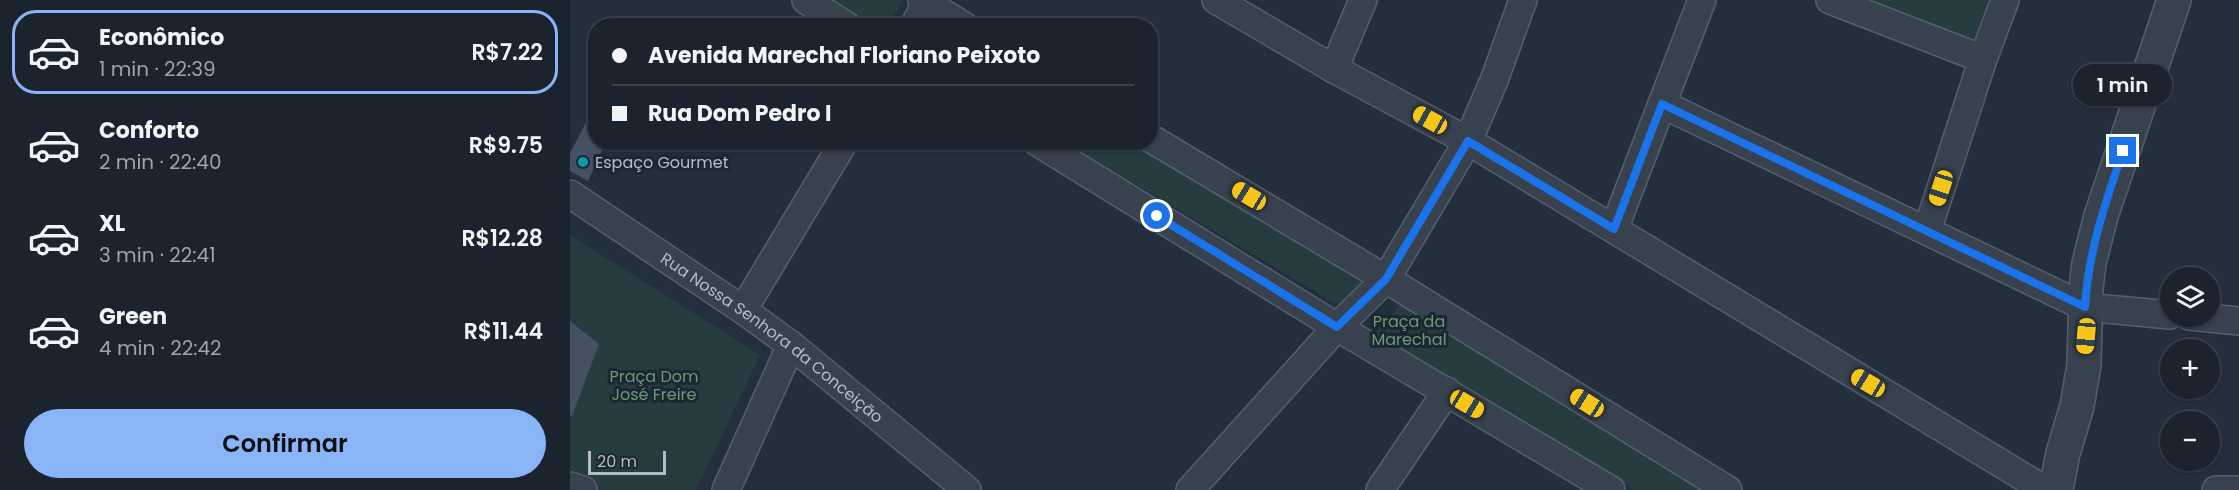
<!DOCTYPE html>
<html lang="pt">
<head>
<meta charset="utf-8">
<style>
  :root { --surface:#1b232e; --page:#242b36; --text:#f1f3f6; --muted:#a0a4aa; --line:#39404a; --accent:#8ab4f8 }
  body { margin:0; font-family:Poppins,sans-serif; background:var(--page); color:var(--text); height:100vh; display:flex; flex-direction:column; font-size:22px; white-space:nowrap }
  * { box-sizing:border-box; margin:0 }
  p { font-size:20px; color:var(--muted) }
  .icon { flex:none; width:33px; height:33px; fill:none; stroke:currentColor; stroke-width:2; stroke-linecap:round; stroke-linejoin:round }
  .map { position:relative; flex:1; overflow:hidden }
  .panel { display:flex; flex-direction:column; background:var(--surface); width:570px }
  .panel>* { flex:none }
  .hud { position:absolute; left:18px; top:18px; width:570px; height:132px; border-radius:24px; box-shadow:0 2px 4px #0004,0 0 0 2px var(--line); display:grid; align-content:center; height:132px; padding:0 24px; background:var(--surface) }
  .fabs { position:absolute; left:1590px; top:267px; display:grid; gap:12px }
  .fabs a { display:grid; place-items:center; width:60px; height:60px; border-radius:50%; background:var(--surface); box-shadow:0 2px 4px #0004,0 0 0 2px var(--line); font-size:30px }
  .scale { position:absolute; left:18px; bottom:15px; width:78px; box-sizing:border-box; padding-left:6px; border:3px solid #b4bcc9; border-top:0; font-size:16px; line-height:21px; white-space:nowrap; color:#b4bcc9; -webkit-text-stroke:4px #1d2633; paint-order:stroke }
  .end { position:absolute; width:27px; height:27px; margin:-14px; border:8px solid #1a73e8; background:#fff; box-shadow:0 0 0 3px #fff }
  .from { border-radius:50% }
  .bubble { position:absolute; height:42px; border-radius:21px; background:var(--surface); box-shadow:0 2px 4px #0004,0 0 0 2px var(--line); font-size:20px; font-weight:600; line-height:42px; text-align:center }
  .car { position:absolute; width:18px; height:36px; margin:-18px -9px; border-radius:8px; box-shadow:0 0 4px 2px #0007; background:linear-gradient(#f5c518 24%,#345 0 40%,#f5c518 0 76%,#345 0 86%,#f5c518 0) }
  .hud b { display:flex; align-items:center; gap:21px; height:57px; font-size:22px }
  .hud b+b { border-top:2px solid var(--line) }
  .hud i { width:15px; height:15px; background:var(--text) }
  ul { padding:10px 0 0; list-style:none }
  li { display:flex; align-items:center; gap:18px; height:84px; margin:0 12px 9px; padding:0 12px; border:3px solid transparent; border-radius:24px }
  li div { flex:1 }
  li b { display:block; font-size:22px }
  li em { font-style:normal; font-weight:600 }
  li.selected { border-color:var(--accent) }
  li>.icon { width:54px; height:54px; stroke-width:1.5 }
  .cta { display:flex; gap:12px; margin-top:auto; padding:12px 24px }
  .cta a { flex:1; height:69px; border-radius:36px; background:var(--accent); color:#111; font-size:24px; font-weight:600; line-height:69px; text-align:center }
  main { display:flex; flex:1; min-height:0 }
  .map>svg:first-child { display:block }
  .green { fill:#263c3f }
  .building { fill:#455162 }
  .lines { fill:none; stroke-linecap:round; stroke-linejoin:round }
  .minor-casing { stroke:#565f6c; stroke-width:30 }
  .tertiary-casing { stroke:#565f6c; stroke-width:36 }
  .minor { stroke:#38414e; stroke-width:27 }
  .tertiary { stroke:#38414e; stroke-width:33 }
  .route { stroke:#1a73e8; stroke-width:8 }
  .culture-dot { fill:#0f9aa8; stroke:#1d2633; stroke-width:2 }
  .labels { text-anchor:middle; stroke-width:6; stroke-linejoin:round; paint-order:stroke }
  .poi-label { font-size:16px; fill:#b4bcc9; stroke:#1d2633; text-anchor:start }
  .park-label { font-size:16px; fill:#6b9a76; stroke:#1d2633 }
  .street-label { font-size:16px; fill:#b4bcc9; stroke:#1d2633 }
</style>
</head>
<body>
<main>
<section class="panel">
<ul>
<li class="selected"><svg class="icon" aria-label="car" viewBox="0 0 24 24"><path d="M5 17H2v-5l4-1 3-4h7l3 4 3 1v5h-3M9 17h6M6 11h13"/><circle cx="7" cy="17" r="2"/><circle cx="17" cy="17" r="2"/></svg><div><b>Econômico</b><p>1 min · 22:39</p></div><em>R$7.22</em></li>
<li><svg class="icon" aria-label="car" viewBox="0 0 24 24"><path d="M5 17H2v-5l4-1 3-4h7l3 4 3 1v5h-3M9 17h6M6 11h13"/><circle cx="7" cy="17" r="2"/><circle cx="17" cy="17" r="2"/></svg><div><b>Conforto</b><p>2 min · 22:40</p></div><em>R$9.75</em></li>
<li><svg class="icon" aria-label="car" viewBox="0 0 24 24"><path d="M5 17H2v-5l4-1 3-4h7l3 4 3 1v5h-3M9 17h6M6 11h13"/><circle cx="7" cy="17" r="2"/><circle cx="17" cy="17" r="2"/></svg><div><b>XL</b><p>3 min · 22:41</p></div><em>R$12.28</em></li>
<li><svg class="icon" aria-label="car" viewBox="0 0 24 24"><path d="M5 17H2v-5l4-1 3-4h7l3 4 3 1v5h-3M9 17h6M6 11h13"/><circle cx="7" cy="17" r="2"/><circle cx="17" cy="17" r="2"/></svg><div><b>Green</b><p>4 min · 22:42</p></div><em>R$11.44</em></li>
</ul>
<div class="cta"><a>Confirmar</a></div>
</section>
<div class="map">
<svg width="1669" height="490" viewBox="0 0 1669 490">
  <rect width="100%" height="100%" fill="#242f3e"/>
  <!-- green -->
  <g class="green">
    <path d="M258,0H333L317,26L302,25Z"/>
    <path d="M1264,0H1418L1401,51Z"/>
    <path d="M497,143H564L798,283L776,310Z"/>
    <path d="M0,235L190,355L126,490H31L0,479Z"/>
    <path d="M834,300L1142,490H1063L803,336Z"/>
  </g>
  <!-- building -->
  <g class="building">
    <path d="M26,104V142H36L18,181L0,171V153Z"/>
    <path d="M0,321L29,344L2,416H0Z"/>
  </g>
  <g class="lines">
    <defs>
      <g id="minor">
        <path d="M236,0L277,26"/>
        <path d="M352,0L394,26"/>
        <path d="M646,0L764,69L898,141L1475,490"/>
        <path d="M1260,0L1413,59"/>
        <path d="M344,26L358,0"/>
        <path d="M764,69L793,0"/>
        <path d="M1092,104L1515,307L1600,315"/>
        <path d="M580,138L816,279L1158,490"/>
        <path d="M467,142L767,327L1041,490"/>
        <path id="s1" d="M0,194L173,310L221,345L397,490"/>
        <path d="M1044,229L1132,0"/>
        <path d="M1357,231L1413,59L1435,0"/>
        <path d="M173,310L274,142"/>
        <path d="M1619,316L1669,321"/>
        <path d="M0,486L13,490"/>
        <path d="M156,490L221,345"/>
        <path d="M620,490L767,327L816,279L898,141L925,78L953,0"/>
        <path d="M810,490L877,391"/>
        <path d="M1646,490H1669"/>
      </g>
      <path id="tertiary" d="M1486,490L1493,453L1507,406L1514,365L1516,289L1519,263L1531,216L1604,0"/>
    </defs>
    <!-- minor casing -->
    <use href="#minor" class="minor-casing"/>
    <!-- tertiary casing -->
    <use href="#tertiary" class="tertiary-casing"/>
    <!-- minor -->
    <use href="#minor" class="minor"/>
    <!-- tertiary -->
    <use href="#tertiary" class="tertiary"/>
  </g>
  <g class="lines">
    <!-- route -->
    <path class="route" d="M587,216L767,327L816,279L898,141L1044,229L1092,104L1515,307C1518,253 1535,203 1553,151"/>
  </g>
  <!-- markers -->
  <circle class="culture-dot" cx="13" cy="162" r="6"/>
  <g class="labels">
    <!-- poi labels -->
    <g class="poi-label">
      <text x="25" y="168">Espaço Gourmet</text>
    </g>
    <!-- park labels -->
    <g class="park-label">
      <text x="839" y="327">Praça da<tspan x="839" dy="18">Marechal</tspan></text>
      <text x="84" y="382">Praça Dom<tspan x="84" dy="18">José Freire</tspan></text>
    </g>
    <!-- street labels -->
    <g class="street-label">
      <text dy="6" stroke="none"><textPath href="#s1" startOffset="248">Rua Nossa Senhora da Conceição</textPath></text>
    </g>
  </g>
</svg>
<div class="fabs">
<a><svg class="icon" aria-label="layers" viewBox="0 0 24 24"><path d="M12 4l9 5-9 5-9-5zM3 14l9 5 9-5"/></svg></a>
<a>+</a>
<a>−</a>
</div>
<div class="scale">20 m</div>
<i class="end from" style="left:587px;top:216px"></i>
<i class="end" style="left:1553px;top:151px"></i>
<div class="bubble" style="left:1503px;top:64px;width:99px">1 min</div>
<i class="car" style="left:860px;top:120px;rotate:299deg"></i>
<i class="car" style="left:1371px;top:188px;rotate:198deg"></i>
<i class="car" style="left:679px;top:196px;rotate:301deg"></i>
<i class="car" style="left:1516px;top:336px;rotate:185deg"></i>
<i class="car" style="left:1298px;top:383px;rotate:301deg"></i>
<i class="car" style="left:1017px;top:403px;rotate:302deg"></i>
<i class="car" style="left:897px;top:404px;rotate:121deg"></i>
<div class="hud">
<b><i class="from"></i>Avenida Marechal Floriano Peixoto</b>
<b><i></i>Rua Dom Pedro I</b>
</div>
</div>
</main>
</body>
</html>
